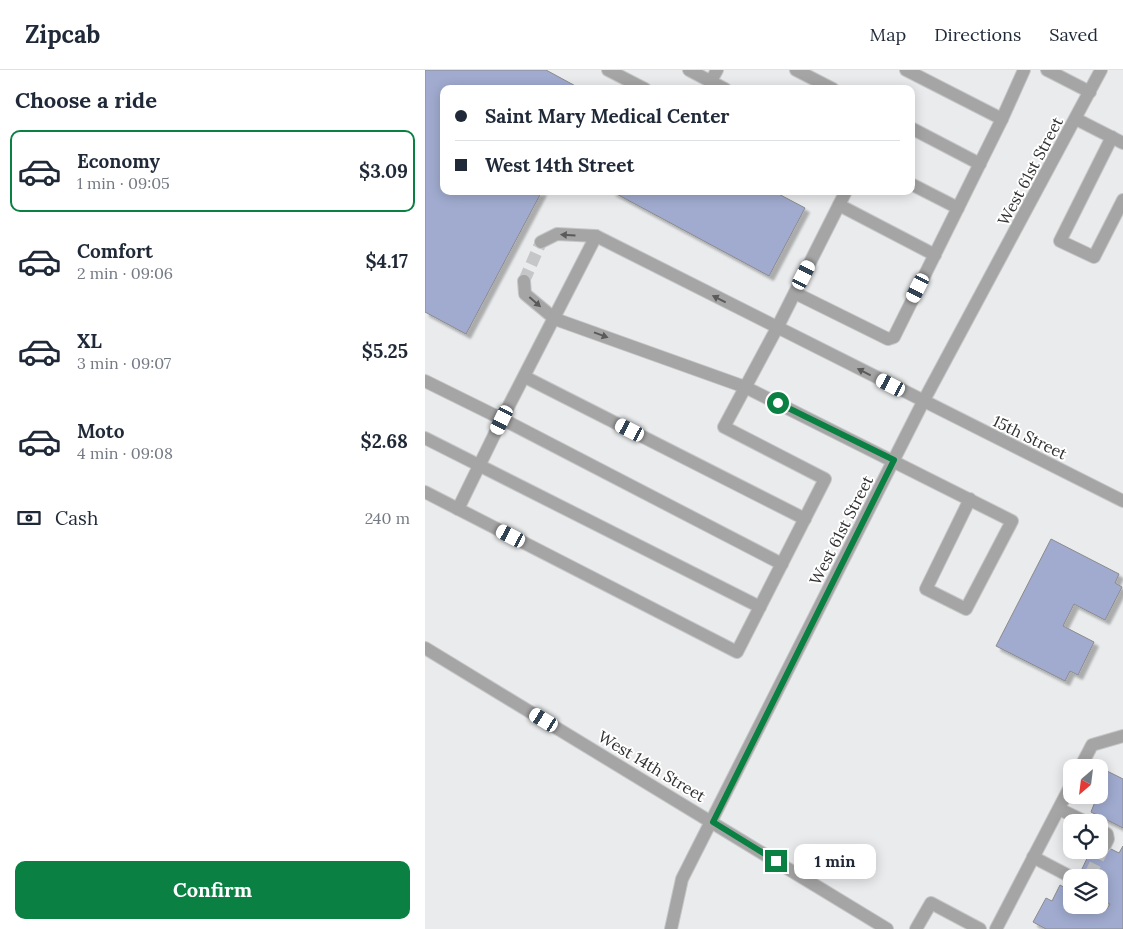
<!DOCTYPE html>
<html lang="en">
<head>
<meta charset="utf-8">
<style>
  :root { --surface:#fff; --page:#f2f2f3; --text:#1f2937; --muted:#747a83; --line:#e0e1e3; --accent:#0b8043 }
  body { margin:0; font-family:Lora,serif; background:var(--page); color:var(--text); height:100vh; display:flex; flex-direction:column; font-size:19px; white-space:nowrap }
  * { box-sizing:border-box; margin:0 }
  p { font-size:16px; color:var(--muted) }
  .icon { flex:none; width:28px; height:28px; fill:none; stroke:currentColor; stroke-width:2; stroke-linecap:round; stroke-linejoin:round }
  .map { position:relative; flex:1; overflow:hidden }
  .panel { display:flex; flex-direction:column; background:var(--surface); width:425px }
  .panel>* { flex:none }
  .banner { position:absolute; left:15px; top:15px; width:475px; height:110px; border-radius:10px; box-shadow:0 2px 12px #0003; display:grid; align-content:center; height:110px; padding:0 15px; background:var(--surface) }
  .needle { width:32px; rotate:208deg }
  .controls { position:absolute; left:638px; top:689px; display:grid; gap:10px }
  .controls a { display:grid; place-items:center; width:45px; height:45px; border-radius:10px; background:var(--surface); box-shadow:0 2px 12px #0003; font-size:25px }
  .end { position:absolute; width:22px; height:22px; margin:-11px; border:6px solid #0b8043; background:#fff; box-shadow:0 0 0 2px #fff }
  .from { border-radius:50% }
  .bubble { position:absolute; height:35px; border-radius:10px; background:var(--surface); box-shadow:0 2px 12px #0003; font-size:16px; font-weight:700; line-height:35px; text-align:center }
  .car { position:absolute; width:15px; height:30px; margin:-15px -8px; border-radius:6px; box-shadow:0 0 4px 1px #0007; background:linear-gradient(#fff 24%,#345 0 40%,#fff 0 76%,#345 0 86%,#fff 0) }
  .banner b { display:flex; align-items:center; gap:18px; height:48px; font-size:19px }
  .banner b+b { border-top:1px solid var(--line) }
  .banner i { width:12px; height:12px; background:var(--text) }
  ul { padding:0; list-style:none }
  li { display:flex; align-items:center; gap:15px; height:82px; margin:0 10px 8px; padding:0 5px; border:2px solid transparent; border-radius:10px }
  li div { flex:1 }
  li b { display:block; font-size:19px }
  li em { font-style:normal; font-weight:700 }
  li.active { border-color:var(--accent) }
  li>.icon { width:45px; height:45px; stroke-width:1.5 }
  h2 { padding:0 15px; font-size:22px; line-height:60px }
  .pay { display:flex; align-items:center; gap:12px; height:55px; padding:0 15px; font-size:19px }
  .pay p { margin-inline-start:auto }
  .cta { display:flex; gap:10px; margin-top:auto; padding:10px 15px }
  .cta a { flex:1; height:58px; border-radius:10px; background:var(--accent); color:#fff; font-size:20px; font-weight:700; line-height:58px; text-align:center }
  header { display:flex; align-items:center; gap:30px; box-sizing:border-box; height:70px; padding:0 25px; background:var(--surface); border-bottom:1px solid var(--line) }
  header strong { font-size:24px }
  nav { display:flex; gap:28px; margin-inline-start:auto; font-size:18px }
  main { display:flex; flex:1; min-height:0 }
  .map>svg:first-child { display:block }
  .building { fill:#a0abcf; stroke:#8b8b8d; filter:url(#shadow) }
  .lines { fill:none; stroke-linecap:round; stroke-linejoin:round }
  .minor-tunnel { stroke:#c5c6c7; stroke-width:12; stroke-dasharray:12 6; stroke-linecap:butt }
  .minor-casing { stroke:#c5c6c7; stroke-width:14 }
  .minor { stroke:#a6a5a5; stroke-width:12 }
  .oneway { fill:#5a5a5a }
  .route { stroke:#0b8043; stroke-width:6 }
  .labels { text-anchor:middle; stroke-width:4; stroke-linejoin:round; paint-order:stroke }
  .street-label { font-size:16px; fill:#313132; stroke:#fff }
</style>
</head>
<body>
<header>
<strong>Zipcab</strong>
<nav><a>Map</a><a>Directions</a><a>Saved</a></nav>
</header>
<main>
<section class="panel">
<h2>Choose a ride</h2>
<ul>
<li class="active"><svg class="icon" aria-label="car" viewBox="0 0 24 24"><path d="M5 17H2v-5l4-1 3-4h7l3 4 3 1v5h-3M9 17h6M6 11h13"/><circle cx="7" cy="17" r="2"/><circle cx="17" cy="17" r="2"/></svg><div><b>Economy</b><p>1 min · 09:05</p></div><em>$3.09</em></li>
<li><svg class="icon" aria-label="car" viewBox="0 0 24 24"><path d="M5 17H2v-5l4-1 3-4h7l3 4 3 1v5h-3M9 17h6M6 11h13"/><circle cx="7" cy="17" r="2"/><circle cx="17" cy="17" r="2"/></svg><div><b>Comfort</b><p>2 min · 09:06</p></div><em>$4.17</em></li>
<li><svg class="icon" aria-label="car" viewBox="0 0 24 24"><path d="M5 17H2v-5l4-1 3-4h7l3 4 3 1v5h-3M9 17h6M6 11h13"/><circle cx="7" cy="17" r="2"/><circle cx="17" cy="17" r="2"/></svg><div><b>XL</b><p>3 min · 09:07</p></div><em>$5.25</em></li>
<li><svg class="icon" aria-label="car" viewBox="0 0 24 24"><path d="M5 17H2v-5l4-1 3-4h7l3 4 3 1v5h-3M9 17h6M6 11h13"/><circle cx="7" cy="17" r="2"/><circle cx="17" cy="17" r="2"/></svg><div><b>Moto</b><p>4 min · 09:08</p></div><em>$2.68</em></li>
</ul>
<div class="pay"><svg class="icon" aria-label="cash" viewBox="0 0 24 24"><path d="M3 7h18v10H3z"/><circle cx="12" cy="12" r="2"/></svg>Cash<p>240 m</p></div>
<div class="cta"><a>Confirm</a></div>
</section>
<div class="map">
<svg width="698" height="859" viewBox="0 0 698 859">
  <defs>
    <filter id="shadow"><feDropShadow dx="4.5" dy="4.5" stdDeviation="1" flood-color="#0004"/></filter>
  </defs>
  <rect width="100%" height="100%" fill="#eaebec"/>
  <!-- building -->
  <g class="building">
    <path d="M0,0H121L156,19H19V121H117L41,264L0,242Z"/>
    <path d="M186,121H348L380,138L344,206Z"/>
    <path d="M626,469L694,504L690,513L697,517L680,550L649,534L638,556L669,572L653,605L645,601L640,611L571,576Z"/>
    <path d="M682,701L698,709V758L666,742Z"/>
    <path d="M674,773L694,783L698,776V859H621L608,852L621,828L627,831L635,815L646,821V835H674L682,839L685,834L676,829L679,812L674,808L656,801L666,780H674Z"/>
  </g>
  <g class="lines">
    <!-- minor-tunnel -->
    <g class="minor-tunnel">
      <path d="M99,211L116,172"/>
      <path d="M665,805L680,775"/>
    </g>
    <defs>
      <g id="minor">
        <path d="M183,0L220,19"/>
        <path d="M264,0L300,19"/>
        <path d="M371,0L408,19"/>
        <path d="M481,0L577,49"/>
        <path d="M622,0L665,22"/>
        <path d="M286,11L292,0"/>
        <path d="M651,49L698,73"/>
        <path d="M486,58L555,94"/>
        <path d="M687,67L635,171L669,187L698,130"/>
        <path d="M486,114L533,138"/>
        <path d="M414,135L510,185"/>
        <path d="M116,172L132,164L171,166L698,431"/>
        <path d="M99,211L100,224L130,249L320,317L587,451L541,539L501,519L545,429"/>
        <path d="M370,223L463,269L469,267L577,49L599,0"/>
        <path d="M100,307L380,449"/>
        <path d="M0,311L77,349L171,166"/>
        <path d="M0,368L335,537"/>
        <path d="M0,422L312,582L400,409L299,357L352,258L421,121"/>
        <path d="M33,439L77,349L357,494"/>
        <path d="M0,578L462,859"/>
        <path d="M655,698L667,675L698,666"/>
        <path d="M634,739L661,752"/>
        <path d="M674,759L682,764L683,769L680,775"/>
        <path d="M608,787L648,808"/>
        <path d="M663,808L665,805"/>
        <path d="M246,859L257,809L498,332L676,0"/>
        <path d="M491,859L506,833L555,859"/>
        <path d="M571,859L646,715"/>
      </g>
    </defs>
    <!-- minor casing -->
    <use href="#minor" class="minor-casing"/>
    <!-- minor -->
    <use href="#minor" class="minor"/>
  </g>
  <!-- one-way arrows -->
  <defs><path id="oneway-solid" d="M-6-.8H1V-3.2L6.5 0L1 3.2V.8H-6Z" transform="scale(1.25)"/></defs>
  <g class="oneway">
    <use href="#oneway-solid" transform="translate(143 165) rotate(-177)"/>
    <use href="#oneway-solid" transform="translate(294 229) rotate(-153)"/>
    <use href="#oneway-solid" transform="translate(110 232) rotate(41)"/>
    <use href="#oneway-solid" transform="translate(176 265) rotate(20)"/>
    <use href="#oneway-solid" transform="translate(439 302) rotate(-153)"/>
  </g>
  <g class="lines">
    <!-- route -->
    <path class="route" d="M351,791L288,752L469,390L353,333"/>
  </g>
  <g class="labels">
    <!-- street labels -->
    <g class="street-label">
      <text transform="translate(605 101) rotate(-62)" y="6">West 61st Street</text>
      <text transform="translate(605 367) rotate(26)" y="6">15th Street</text>
      <text transform="translate(416 460) rotate(-63)" y="6">West 61st Street</text>
      <text transform="translate(227 696) rotate(31)" y="6">West 14th Street</text>
    </g>
  </g>
</svg>
<div class="controls">
<a><svg class="needle" viewBox="-14 -14 28 28"><path d="M0-13l5 13h-10z" fill="#e53935"/><path d="M0 13l5-13h-10z" fill="#747a83"/></svg></a>
<a><svg class="icon" aria-label="locate" viewBox="0 0 24 24"><circle cx="12" cy="12" r="6"/><path d="M12 2v4M12 18v4M2 12h4M18 12h4"/></svg></a>
<a><svg class="icon" aria-label="layers" viewBox="0 0 24 24"><path d="M12 4l9 5-9 5-9-5zM3 14l9 5 9-5"/></svg></a>
</div>
<i class="end from" style="left:353px;top:333px"></i>
<i class="end" style="left:351px;top:791px"></i>
<div class="bubble" style="left:369px;top:774px;width:82px">1 min</div>
<i class="car" style="left:379px;top:205px;rotate:27deg"></i>
<i class="car" style="left:493px;top:218px;rotate:207deg"></i>
<i class="car" style="left:466px;top:315px;rotate:297deg"></i>
<i class="car" style="left:77px;top:350px;rotate:206deg"></i>
<i class="car" style="left:205px;top:360px;rotate:297deg"></i>
<i class="car" style="left:86px;top:466px;rotate:297deg"></i>
<i class="car" style="left:119px;top:650px;rotate:301deg"></i>
<div class="banner">
<b><i class="from"></i>Saint Mary Medical Center</b>
<b><i></i>West 14th Street</b>
</div>
</div>
</main>
</body>
</html>
